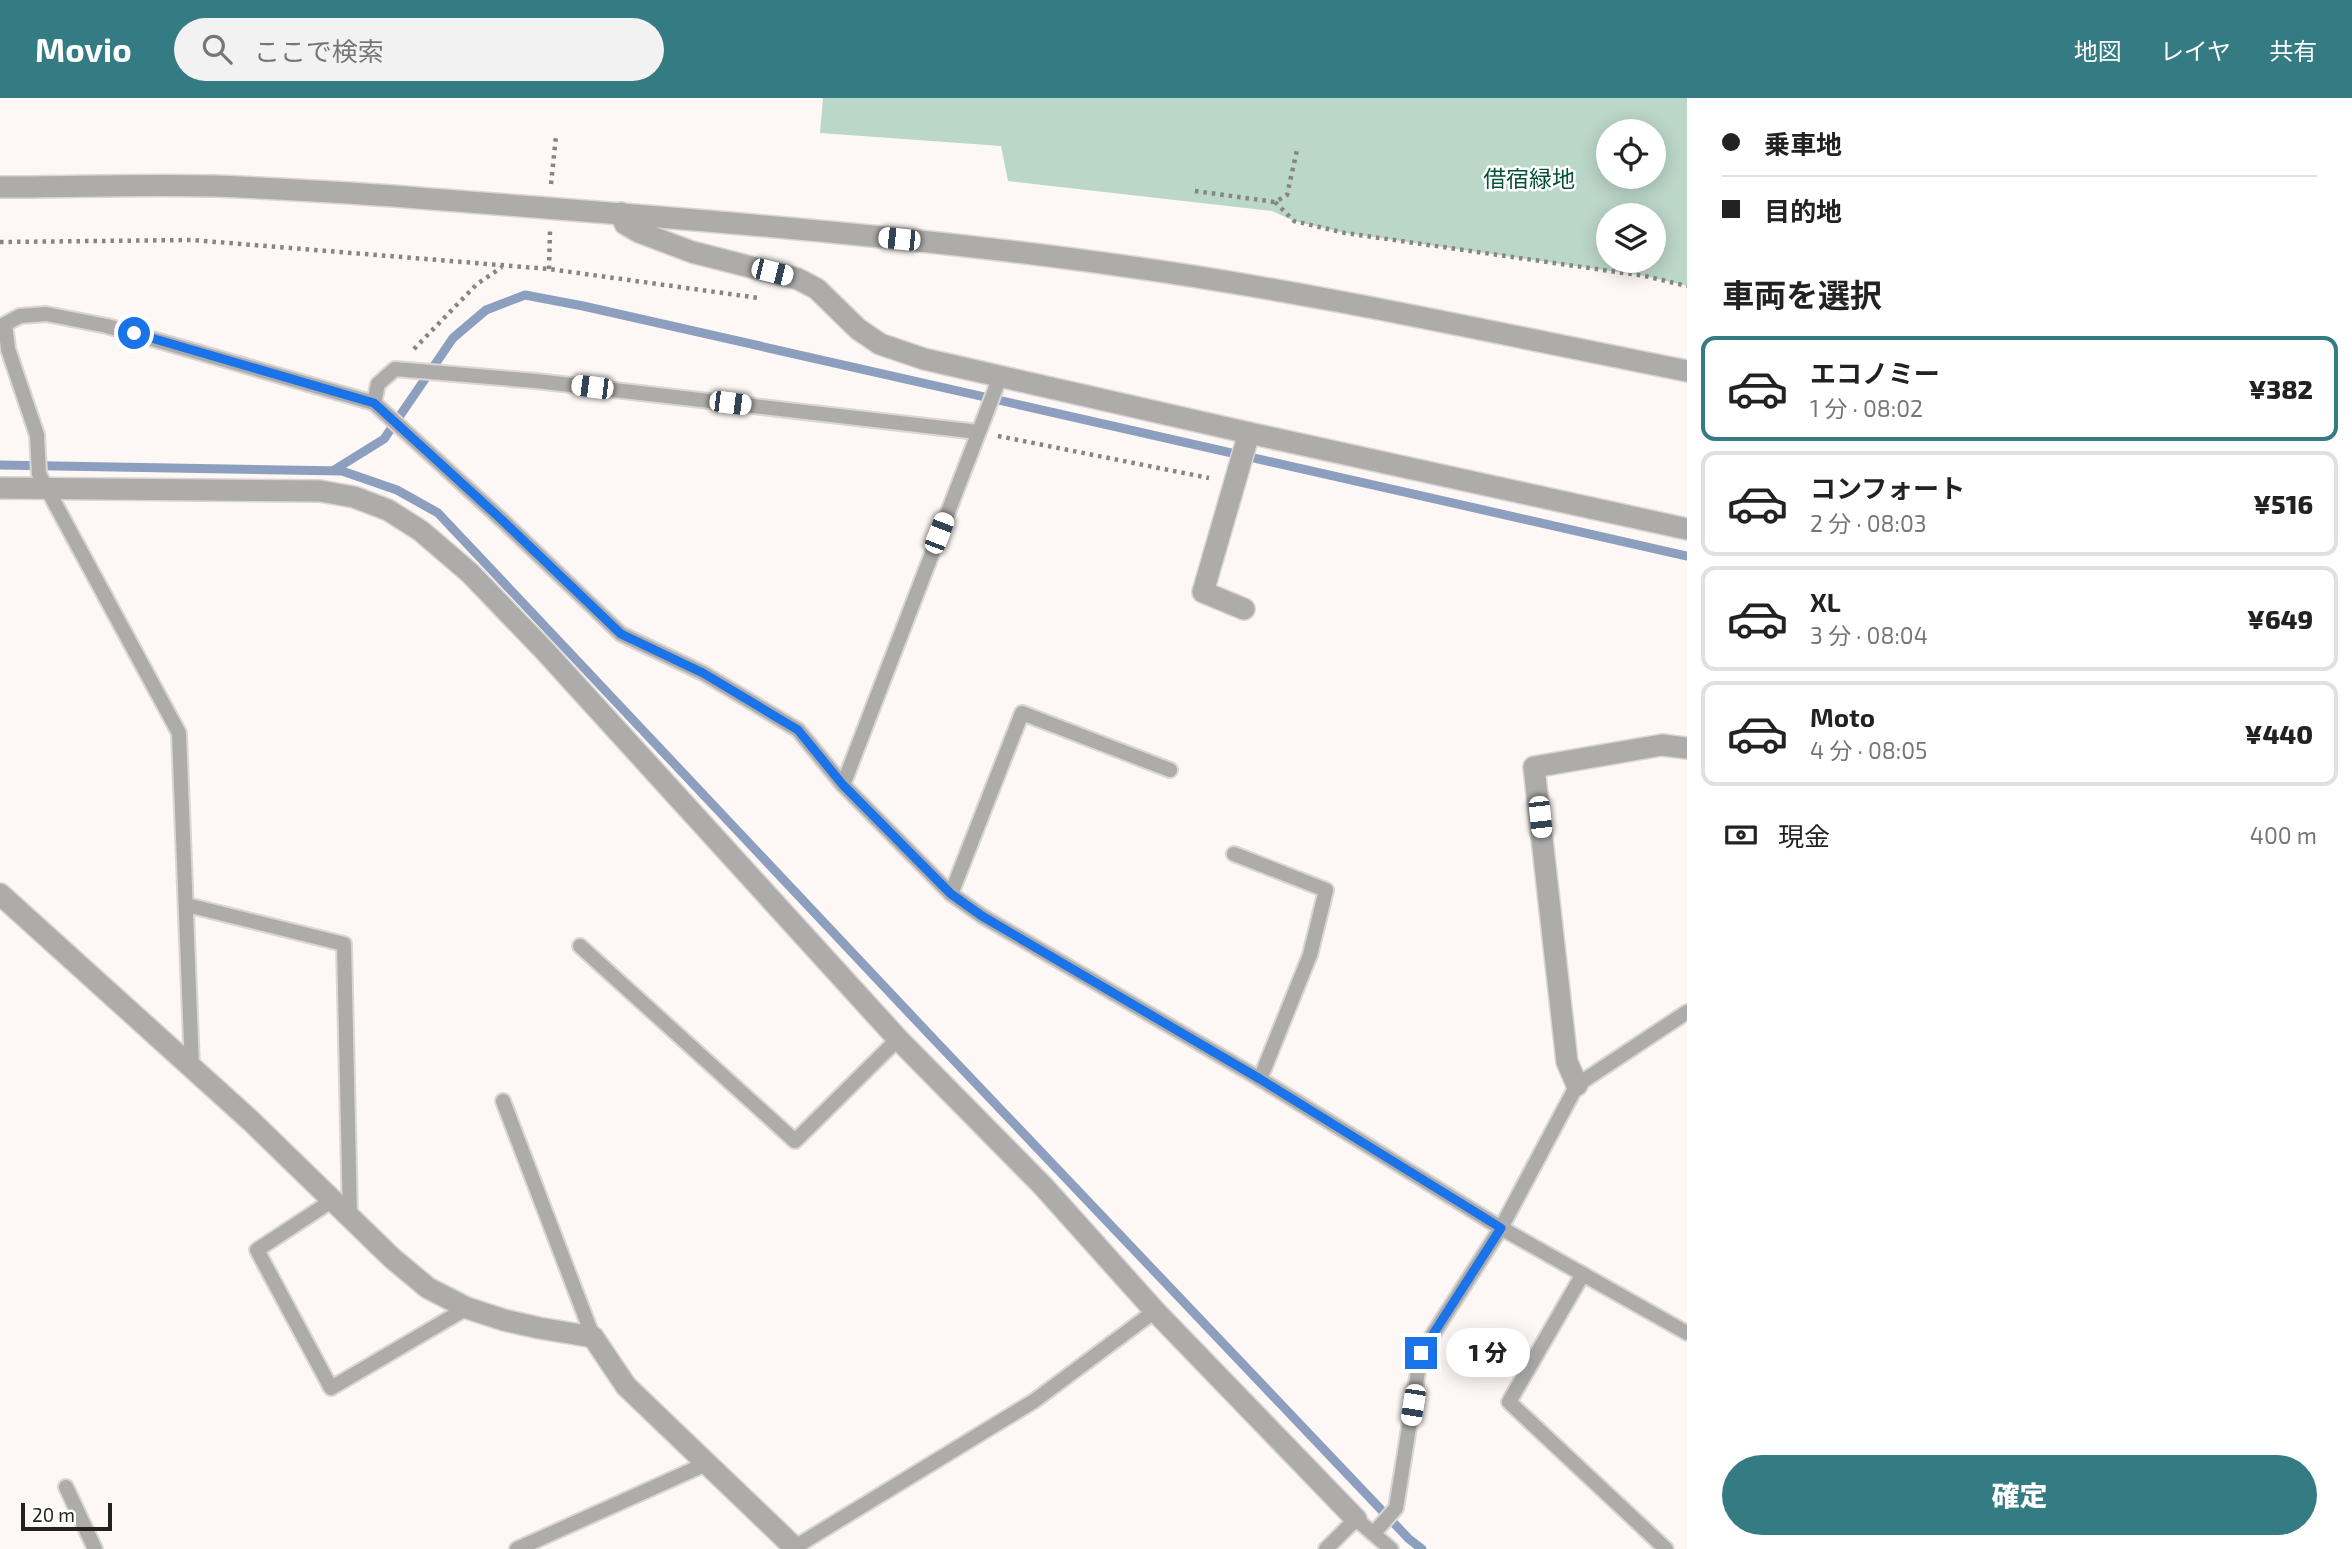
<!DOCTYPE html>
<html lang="ja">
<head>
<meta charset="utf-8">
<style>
  :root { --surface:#fff; --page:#f2f2f2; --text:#222; --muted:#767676; --line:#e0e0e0; --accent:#347b84 }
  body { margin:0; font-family:"Exo 2","Noto Sans JP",sans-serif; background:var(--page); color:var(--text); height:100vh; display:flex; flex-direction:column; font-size:26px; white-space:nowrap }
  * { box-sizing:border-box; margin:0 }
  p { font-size:23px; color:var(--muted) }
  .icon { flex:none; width:38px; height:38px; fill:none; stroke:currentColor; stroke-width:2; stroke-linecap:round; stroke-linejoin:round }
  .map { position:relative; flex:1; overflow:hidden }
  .side { display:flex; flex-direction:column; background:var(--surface); width:665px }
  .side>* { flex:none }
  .guide { display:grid; align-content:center; height:154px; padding:0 35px; background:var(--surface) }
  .buttons { position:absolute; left:1596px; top:21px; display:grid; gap:14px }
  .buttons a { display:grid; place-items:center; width:70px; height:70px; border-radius:50%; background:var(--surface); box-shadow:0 4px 18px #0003; font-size:35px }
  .scale { position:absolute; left:21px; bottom:18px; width:91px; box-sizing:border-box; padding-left:7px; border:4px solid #232220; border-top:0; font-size:19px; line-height:24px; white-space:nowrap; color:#232220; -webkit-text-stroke:5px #fff; paint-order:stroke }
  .end { position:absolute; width:32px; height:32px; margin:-16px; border:9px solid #1a73e8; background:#fff; box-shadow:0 0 0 4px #fff }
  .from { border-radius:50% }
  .bubble { position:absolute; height:49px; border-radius:24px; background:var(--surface); box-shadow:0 4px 18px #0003; font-size:23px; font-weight:800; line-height:49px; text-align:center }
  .car { position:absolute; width:21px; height:42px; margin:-21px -10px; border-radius:9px; box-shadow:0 0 5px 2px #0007; background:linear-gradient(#fff 24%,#345 0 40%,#fff 0 76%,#345 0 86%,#fff 0) }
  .guide b { display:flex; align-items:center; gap:24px; height:66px; font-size:26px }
  .guide b+b { border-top:2px solid var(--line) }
  .guide i { width:18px; height:18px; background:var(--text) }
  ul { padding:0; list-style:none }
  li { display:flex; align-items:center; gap:21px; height:105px; margin:0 14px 10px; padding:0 21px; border:4px solid var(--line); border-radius:14px }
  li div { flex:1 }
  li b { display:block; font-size:26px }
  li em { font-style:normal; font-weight:800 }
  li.on { border-color:var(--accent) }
  li>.icon { width:63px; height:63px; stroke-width:1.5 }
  h2 { padding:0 35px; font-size:32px; line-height:84px }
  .pay { display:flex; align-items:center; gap:18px; height:77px; padding:0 35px; font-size:26px }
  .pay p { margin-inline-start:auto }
  .primary-button { display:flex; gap:14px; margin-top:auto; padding:14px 35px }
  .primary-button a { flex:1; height:80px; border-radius:42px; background:var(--accent); color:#fff; font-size:28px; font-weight:800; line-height:80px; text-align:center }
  header { display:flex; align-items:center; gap:42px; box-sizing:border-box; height:98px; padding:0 35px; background:var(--accent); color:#fff }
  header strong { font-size:33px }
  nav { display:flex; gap:38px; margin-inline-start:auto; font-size:24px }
  .search { width:490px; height:63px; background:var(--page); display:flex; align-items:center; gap:18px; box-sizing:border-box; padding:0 24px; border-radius:38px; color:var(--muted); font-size:26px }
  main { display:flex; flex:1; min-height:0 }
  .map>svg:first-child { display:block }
  .green { fill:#bbd7c8; fill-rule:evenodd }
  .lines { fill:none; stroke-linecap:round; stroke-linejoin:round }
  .stream { stroke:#8d9fbf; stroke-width:9 }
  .lane-casing { stroke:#dad6d3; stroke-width:18 }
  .street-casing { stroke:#dad6d3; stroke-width:24 }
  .path { stroke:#878482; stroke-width:4.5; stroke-dasharray:3.5 5; stroke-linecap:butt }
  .lane { stroke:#aeacab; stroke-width:14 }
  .street { stroke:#aeacab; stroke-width:21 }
  .route { stroke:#1a73e8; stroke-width:9 }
  .labels { text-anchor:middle; stroke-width:5; stroke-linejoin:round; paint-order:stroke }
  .park-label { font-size:23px; fill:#055137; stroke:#fff }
</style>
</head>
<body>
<header>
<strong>Movio</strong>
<div class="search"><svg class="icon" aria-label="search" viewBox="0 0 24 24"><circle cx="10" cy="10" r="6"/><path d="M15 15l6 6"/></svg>ここで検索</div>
<nav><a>地図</a><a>レイヤ</a><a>共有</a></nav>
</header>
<main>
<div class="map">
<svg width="1687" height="1451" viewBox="0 0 1687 1451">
  <rect width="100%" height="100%" fill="#fdf8f5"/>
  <!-- green -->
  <path class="green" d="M823,0H1687V188L1645,178L1345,135L1294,123L1272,113L1008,83L1001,48L820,35ZM1608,33H1654V79H1608ZM1608,117H1654V163H1608Z"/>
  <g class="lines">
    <!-- stream -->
    <g class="stream">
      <path d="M0,367L342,373L397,392L438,415L927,934L1409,1441L1422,1451"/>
      <path d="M334,372L384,341L453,240L486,212L525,197L583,208L1687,458"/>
    </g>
    <defs>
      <g id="lane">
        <path d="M374,305L378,286L395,271L536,283L978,334"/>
        <path d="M843,687L1000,279"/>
        <path d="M1234,756L1326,792L1310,857L1260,981"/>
        <path d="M951,796L1022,615L1170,672"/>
        <path d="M187,807L344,846L350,1118"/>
        <path d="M580,848L795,1043L898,941"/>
        <path d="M192,969L179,635L39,376L37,337L8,251L5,226L20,218L46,216L107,228L374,305L502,422L621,536L703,575L798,632L843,687L951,796L982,818L1260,981L1501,1130L1687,1235"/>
        <path d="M503,1003L593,1239"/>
        <path d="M333,1102L257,1152L331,1290L467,1210"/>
        <path d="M1583,1176L1509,1304L1666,1451"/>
        <path d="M66,1389L95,1451"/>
        <path d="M1374,1435L1396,1410L1421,1255L1501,1130L1577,987L1687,914"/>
        <path d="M795,1449L1034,1303L1155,1213"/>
        <path d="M517,1451L708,1365"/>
        <path d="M1326,1451L1356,1421L1391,1451"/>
      </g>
      <g id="street">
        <path d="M0,89C71,89 143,86 214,88C325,92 435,101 546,110C739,125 932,141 1124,168C1313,194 1500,236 1687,273"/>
        <path d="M621,115L625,126L639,134L692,154L798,181L817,191L858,231L880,246L924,261L1249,335L1687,431"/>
        <path d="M0,390L320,393L354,399L388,412L421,433L470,475L544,552L898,941L1043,1088L1155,1213L1356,1421"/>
        <path d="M1244,511L1203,494L1249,335"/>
        <path d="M0,796L251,1023L392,1160L428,1190L467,1210L504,1222L539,1230L593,1239L626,1288L796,1451"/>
        <path d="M1577,987L1567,964L1534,669L1662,647L1687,650"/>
      </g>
    </defs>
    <!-- lane casing -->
    <use href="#lane" class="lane-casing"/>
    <!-- street casing -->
    <use href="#street" class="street-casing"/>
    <!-- path -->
    <g class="path">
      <path d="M551,86L556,38"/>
      <path d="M1195,93L1275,104L1287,97L1297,52"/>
      <path d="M1275,104L1294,123L1345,135L1645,178L1687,188"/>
      <path d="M0,144L192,142L549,171L759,200"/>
      <path d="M549,171L550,133"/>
      <path d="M414,251L477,186L502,169"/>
      <path d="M998,338L1209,380"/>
    </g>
    <!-- lane -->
    <use href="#lane" class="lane"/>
    <!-- street -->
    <use href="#street" class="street"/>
  </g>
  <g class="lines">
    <!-- route -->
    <path class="route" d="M134,235L374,305L502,422L621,536L703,575L798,632L843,687L951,796L982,818L1260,981L1501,1130L1421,1255"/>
  </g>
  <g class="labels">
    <!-- park labels -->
    <g class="park-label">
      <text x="1529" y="89">借宿緑地</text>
    </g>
  </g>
</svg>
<div class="buttons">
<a><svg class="icon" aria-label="locate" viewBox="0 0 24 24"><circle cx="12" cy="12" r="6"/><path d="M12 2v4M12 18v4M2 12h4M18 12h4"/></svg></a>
<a><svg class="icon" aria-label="layers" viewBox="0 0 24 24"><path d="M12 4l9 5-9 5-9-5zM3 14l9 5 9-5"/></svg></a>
</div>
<div class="scale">20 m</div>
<i class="end from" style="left:134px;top:235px"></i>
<i class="end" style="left:1421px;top:1255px"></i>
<div class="bubble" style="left:1446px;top:1230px;width:84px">1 分</div>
<i class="car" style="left:899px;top:141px;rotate:276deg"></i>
<i class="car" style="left:772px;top:174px;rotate:104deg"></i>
<i class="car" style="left:592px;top:289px;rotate:277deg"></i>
<i class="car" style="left:730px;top:305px;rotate:97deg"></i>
<i class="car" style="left:939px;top:435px;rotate:21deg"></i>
<i class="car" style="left:1540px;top:719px;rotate:174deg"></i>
<i class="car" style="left:1413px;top:1307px;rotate:189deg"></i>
</div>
<section class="side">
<div class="guide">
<b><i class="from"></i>乗車地</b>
<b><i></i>目的地</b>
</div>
<h2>車両を選択</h2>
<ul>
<li class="on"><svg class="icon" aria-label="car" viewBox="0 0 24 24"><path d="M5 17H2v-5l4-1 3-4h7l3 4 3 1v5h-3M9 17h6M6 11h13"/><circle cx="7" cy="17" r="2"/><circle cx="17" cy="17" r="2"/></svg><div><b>エコノミー</b><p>1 分 · 08:02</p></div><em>¥382</em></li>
<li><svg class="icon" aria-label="car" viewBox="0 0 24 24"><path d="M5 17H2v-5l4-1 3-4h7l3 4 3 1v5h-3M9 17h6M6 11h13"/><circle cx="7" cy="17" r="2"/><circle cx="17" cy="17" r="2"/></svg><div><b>コンフォート</b><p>2 分 · 08:03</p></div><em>¥516</em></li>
<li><svg class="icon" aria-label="car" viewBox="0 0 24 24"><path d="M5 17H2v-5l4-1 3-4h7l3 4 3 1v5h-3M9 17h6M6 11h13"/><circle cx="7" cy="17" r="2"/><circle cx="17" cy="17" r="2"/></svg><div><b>XL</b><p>3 分 · 08:04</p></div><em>¥649</em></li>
<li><svg class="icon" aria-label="car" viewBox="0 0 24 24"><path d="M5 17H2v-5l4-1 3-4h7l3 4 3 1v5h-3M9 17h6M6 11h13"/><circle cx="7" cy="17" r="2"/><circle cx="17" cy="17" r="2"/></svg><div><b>Moto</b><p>4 分 · 08:05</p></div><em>¥440</em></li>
</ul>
<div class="pay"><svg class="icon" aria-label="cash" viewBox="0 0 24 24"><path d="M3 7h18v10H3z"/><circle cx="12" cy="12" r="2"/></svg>現金<p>400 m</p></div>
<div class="primary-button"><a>確定</a></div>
</section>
</main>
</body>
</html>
